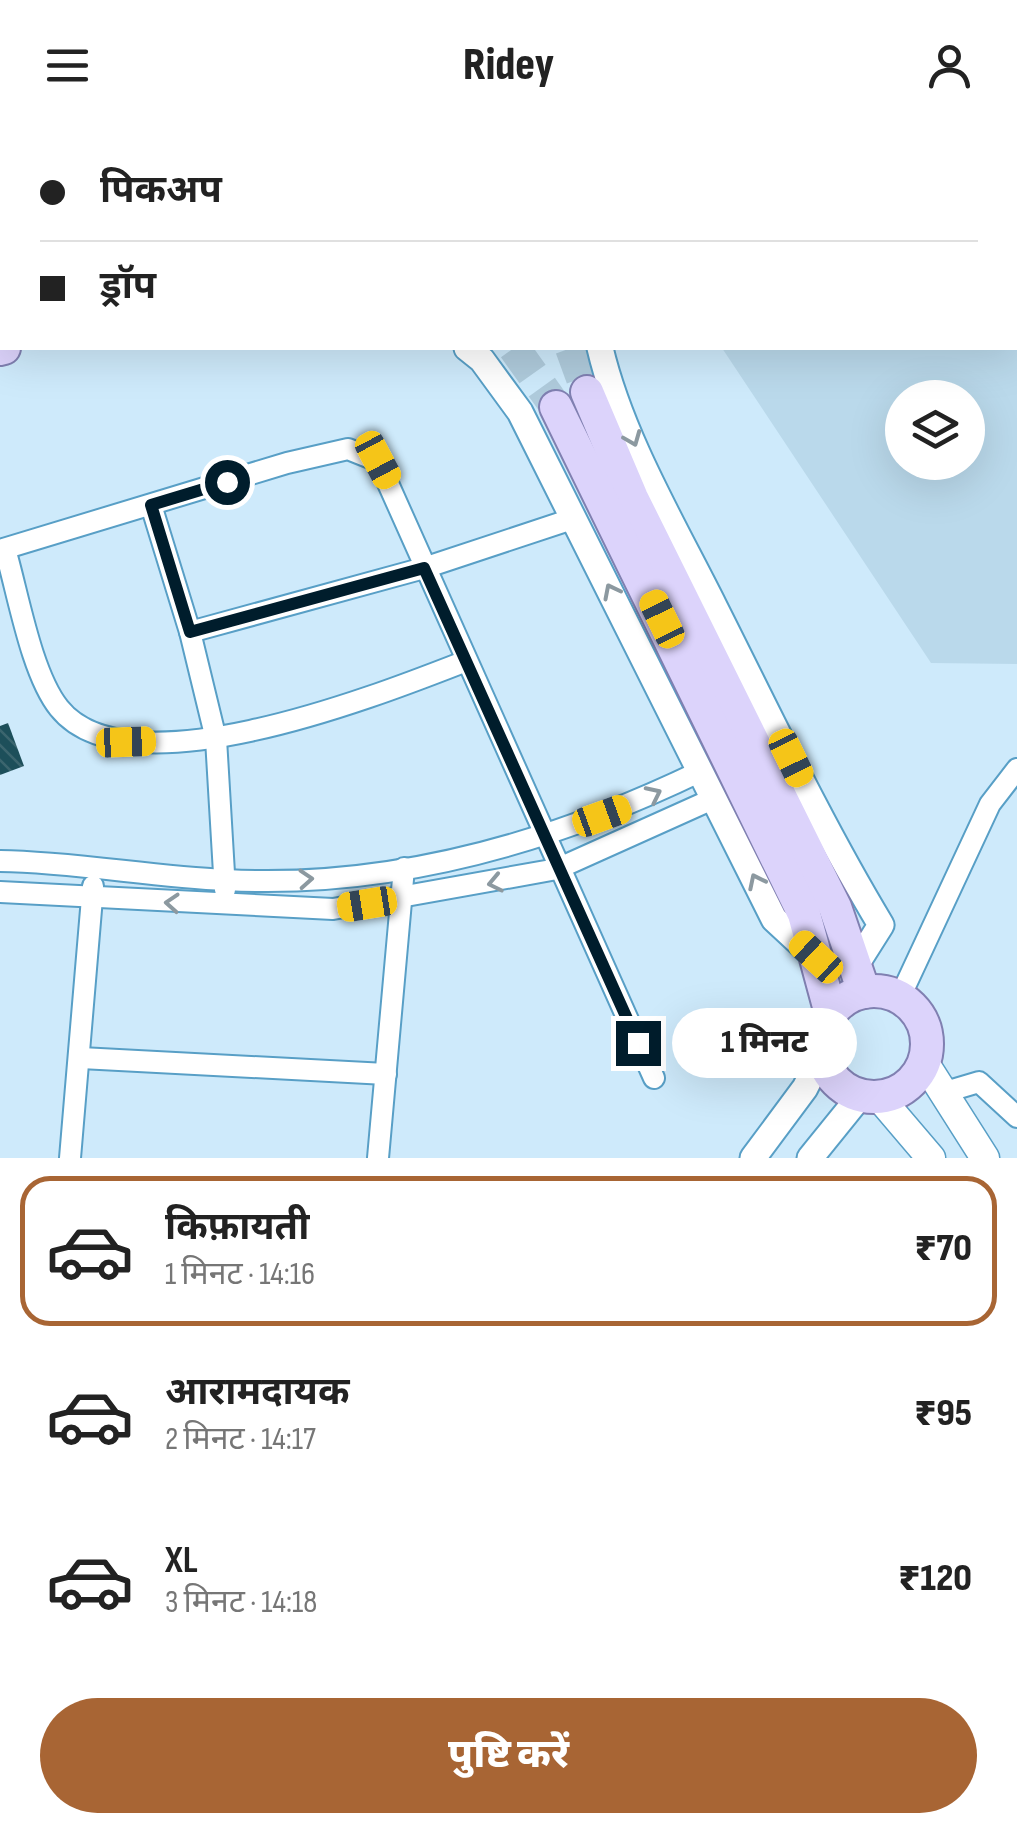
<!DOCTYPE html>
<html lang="hi">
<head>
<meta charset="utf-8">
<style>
  :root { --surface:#fff; --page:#f6f6f6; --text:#222; --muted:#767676; --line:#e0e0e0; --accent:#a86534 }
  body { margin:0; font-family:"Sofia Sans Condensed","Noto Sans Devanagari",sans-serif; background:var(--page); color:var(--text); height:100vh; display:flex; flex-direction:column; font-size:38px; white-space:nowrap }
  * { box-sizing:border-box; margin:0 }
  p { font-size:32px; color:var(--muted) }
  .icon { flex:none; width:55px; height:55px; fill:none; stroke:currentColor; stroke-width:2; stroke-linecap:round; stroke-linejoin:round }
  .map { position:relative; height:1028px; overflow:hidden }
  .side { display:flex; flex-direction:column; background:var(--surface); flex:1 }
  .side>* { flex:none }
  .guide { position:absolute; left:0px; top:0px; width:1018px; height:220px; box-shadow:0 10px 40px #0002; display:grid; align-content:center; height:220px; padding:0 40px; background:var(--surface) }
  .fabs { position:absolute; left:885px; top:250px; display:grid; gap:20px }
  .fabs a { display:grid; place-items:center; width:100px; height:100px; border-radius:50%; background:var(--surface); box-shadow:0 10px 40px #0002; font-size:50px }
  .end { position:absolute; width:45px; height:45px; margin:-22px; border:12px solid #001d2c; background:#fff; box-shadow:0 0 0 5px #fff }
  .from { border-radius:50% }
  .bubble { position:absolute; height:70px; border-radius:35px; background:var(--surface); box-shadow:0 10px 40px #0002; font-size:32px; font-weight:800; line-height:70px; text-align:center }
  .car { position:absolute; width:30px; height:60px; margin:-30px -15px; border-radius:12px; box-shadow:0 0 8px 2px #0007; background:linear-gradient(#f5c518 24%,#345 0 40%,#f5c518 0 76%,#345 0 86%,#f5c518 0) }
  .guide b { display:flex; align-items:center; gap:35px; height:95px; font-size:38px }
  .guide b+b { border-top:2px solid var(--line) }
  .guide i { width:25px; height:25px; background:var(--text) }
  ul { padding:18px 0 0; list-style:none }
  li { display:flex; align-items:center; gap:30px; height:150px; margin:0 20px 15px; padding:0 20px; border:5px solid transparent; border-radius:30px }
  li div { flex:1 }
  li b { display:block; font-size:38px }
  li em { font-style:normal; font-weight:800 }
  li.current { border-color:var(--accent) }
  li>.icon { width:90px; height:90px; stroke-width:1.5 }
  .button { display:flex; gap:20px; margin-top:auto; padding:20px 40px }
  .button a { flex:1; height:115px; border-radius:60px; background:var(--accent); color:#fff; font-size:40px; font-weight:800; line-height:115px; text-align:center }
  header { display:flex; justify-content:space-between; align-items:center; height:130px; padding:0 40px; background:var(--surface); font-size:45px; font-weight:800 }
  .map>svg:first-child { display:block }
  .built { fill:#bad9eb; fill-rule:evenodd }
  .building { fill:url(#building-back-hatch) }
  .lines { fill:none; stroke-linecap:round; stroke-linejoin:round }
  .primary-tunnel { stroke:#afcbdc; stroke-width:32; stroke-dasharray:32 16; stroke-linecap:butt }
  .minor-casing { stroke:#589fc6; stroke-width:24 }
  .tertiary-casing { stroke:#589fc6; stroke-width:29 }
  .secondary-casing { stroke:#589fc6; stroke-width:31 }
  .primary-casing { stroke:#8080b1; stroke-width:36 }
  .minor { stroke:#fff; stroke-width:20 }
  .tertiary { stroke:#fff; stroke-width:25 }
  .secondary { stroke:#fff; stroke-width:28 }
  .primary { stroke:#dcd3fb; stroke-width:32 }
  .oneway { stroke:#8c99a0 }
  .route { stroke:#001d2c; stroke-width:12 }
</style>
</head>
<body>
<header><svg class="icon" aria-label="menu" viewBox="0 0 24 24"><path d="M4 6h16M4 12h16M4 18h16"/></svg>Ridey<svg class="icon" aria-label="person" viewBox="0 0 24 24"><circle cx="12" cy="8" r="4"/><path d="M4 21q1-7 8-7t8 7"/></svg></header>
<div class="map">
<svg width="1017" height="1028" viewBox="0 0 1017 1028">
  <defs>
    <pattern id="building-back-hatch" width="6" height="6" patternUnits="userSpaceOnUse" patternTransform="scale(2.5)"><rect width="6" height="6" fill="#1d4f5a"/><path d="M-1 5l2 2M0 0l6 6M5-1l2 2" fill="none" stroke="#3b656e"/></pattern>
  </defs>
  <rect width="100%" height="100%" fill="#ceeafb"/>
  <!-- built -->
  <path class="built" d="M840,0H1017V534L931,533L722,218H1015V2H832ZM902,268H968V332H902Z"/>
  <!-- building -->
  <path class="building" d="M8,593L24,636L0,645V596Z"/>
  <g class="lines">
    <!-- primary-tunnel -->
    <g class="primary-tunnel">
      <path d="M382,0V2"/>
      <path d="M475,0L477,2"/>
      <path d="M514,218L556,277"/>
      <path d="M571,218L587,262"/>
    </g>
    <defs>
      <g id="minor">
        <path d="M28,2L36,0"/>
        <path d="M0,12H2"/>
        <path d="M151,375L190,502L216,609L225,760"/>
        <path d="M5,419C18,463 31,543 59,578C128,665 381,564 466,531"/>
        <path d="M0,420L287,333L348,319L378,331L654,948"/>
        <path d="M190,502L424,438L575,388"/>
        <path d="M0,731C76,732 151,747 226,750C392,759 554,712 701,641"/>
        <path d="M0,762L333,779L557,739L715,668"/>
        <path d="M900,867L990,674L1017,639"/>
        <path d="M81,928L386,944"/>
        <path d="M942,963L979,952L1017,987"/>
        <path d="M70,1028L93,756"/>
        <path d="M378,1028L404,738"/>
      </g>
      <g id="tertiary">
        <path d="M335,2L336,0"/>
        <path d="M467,218L482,230L520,282L774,789L815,827"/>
        <path d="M600,218C621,307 673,394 714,476C768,583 819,692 881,795L857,833"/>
        <path d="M753,1028L805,958L822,924"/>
        <path d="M810,1028L861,965"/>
      </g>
      <g id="secondary">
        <path d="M924,932L985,1028"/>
        <path d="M879,967L931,1028"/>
      </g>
      <g id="primary">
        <path d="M592,2L604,0"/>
        <path d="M732,2L741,0"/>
        <path d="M0,188L2,187"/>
        <path d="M0,219L4,218"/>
        <path d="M587,262L632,368L835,777L864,862"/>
        <path d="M556,277L804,784L831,884"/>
        <circle cx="874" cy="914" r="53"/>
      </g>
    </defs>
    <!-- minor casing -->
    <use href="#minor" class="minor-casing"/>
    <!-- tertiary casing -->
    <use href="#tertiary" class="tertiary-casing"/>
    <!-- secondary casing -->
    <use href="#secondary" class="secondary-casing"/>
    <!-- primary casing -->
    <use href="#primary" class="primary-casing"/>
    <!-- minor -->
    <use href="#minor" class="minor"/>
    <!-- tertiary -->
    <use href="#tertiary" class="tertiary"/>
    <!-- secondary -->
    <use href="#secondary" class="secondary"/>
    <!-- primary -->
    <use href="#primary" class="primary"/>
  </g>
  <!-- one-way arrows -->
  <defs><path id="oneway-chevron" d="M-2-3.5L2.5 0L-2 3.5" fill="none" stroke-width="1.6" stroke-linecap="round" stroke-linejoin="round" transform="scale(2.5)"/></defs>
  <g class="oneway">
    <use href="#oneway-chevron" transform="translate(633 309) rotate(68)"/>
    <use href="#oneway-chevron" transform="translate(611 461) rotate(-117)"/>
    <use href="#oneway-chevron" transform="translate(654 664) rotate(-26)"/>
    <use href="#oneway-chevron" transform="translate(306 749) rotate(-4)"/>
    <use href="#oneway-chevron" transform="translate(756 751) rotate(-116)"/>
    <use href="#oneway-chevron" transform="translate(495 753) rotate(168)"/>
    <use href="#oneway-chevron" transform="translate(172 773) rotate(-176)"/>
  </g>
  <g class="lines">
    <!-- route -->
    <path class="route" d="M227,352L151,375L190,502L424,438L638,913"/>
  </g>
</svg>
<div class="fabs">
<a><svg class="icon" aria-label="layers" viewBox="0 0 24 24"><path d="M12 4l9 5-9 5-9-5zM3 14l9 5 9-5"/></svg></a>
</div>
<i class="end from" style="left:227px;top:352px"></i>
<i class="end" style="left:638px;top:913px"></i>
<div class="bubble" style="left:672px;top:878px;width:185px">1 मिनट</div>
<i class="car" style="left:378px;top:330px;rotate:152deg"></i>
<i class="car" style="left:662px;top:489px;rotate:334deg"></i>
<i class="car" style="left:126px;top:612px;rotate:88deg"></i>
<i class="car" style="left:791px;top:628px;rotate:154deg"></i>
<i class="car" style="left:602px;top:686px;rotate:70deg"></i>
<i class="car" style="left:367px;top:774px;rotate:261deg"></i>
<i class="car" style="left:816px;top:827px;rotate:313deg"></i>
<div class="guide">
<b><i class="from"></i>पिकअप</b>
<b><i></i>ड्रॉप</b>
</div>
</div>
<section class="side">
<ul>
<li class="current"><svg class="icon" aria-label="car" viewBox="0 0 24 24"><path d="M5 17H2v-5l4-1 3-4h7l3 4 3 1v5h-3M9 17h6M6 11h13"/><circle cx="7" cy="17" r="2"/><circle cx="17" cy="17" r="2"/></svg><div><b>किफ़ायती</b><p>1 मिनट · 14:16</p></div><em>₹70</em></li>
<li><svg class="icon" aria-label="car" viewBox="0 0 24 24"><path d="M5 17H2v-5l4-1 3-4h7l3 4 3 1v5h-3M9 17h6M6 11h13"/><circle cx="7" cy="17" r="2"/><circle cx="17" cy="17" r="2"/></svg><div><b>आरामदायक</b><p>2 मिनट · 14:17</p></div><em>₹95</em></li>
<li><svg class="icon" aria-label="car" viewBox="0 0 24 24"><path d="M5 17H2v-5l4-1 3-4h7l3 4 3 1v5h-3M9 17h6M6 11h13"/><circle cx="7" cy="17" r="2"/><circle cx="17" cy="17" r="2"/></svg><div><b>XL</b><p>3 मिनट · 14:18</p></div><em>₹120</em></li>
</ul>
<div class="button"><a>पुष्टि करें</a></div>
</section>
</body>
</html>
